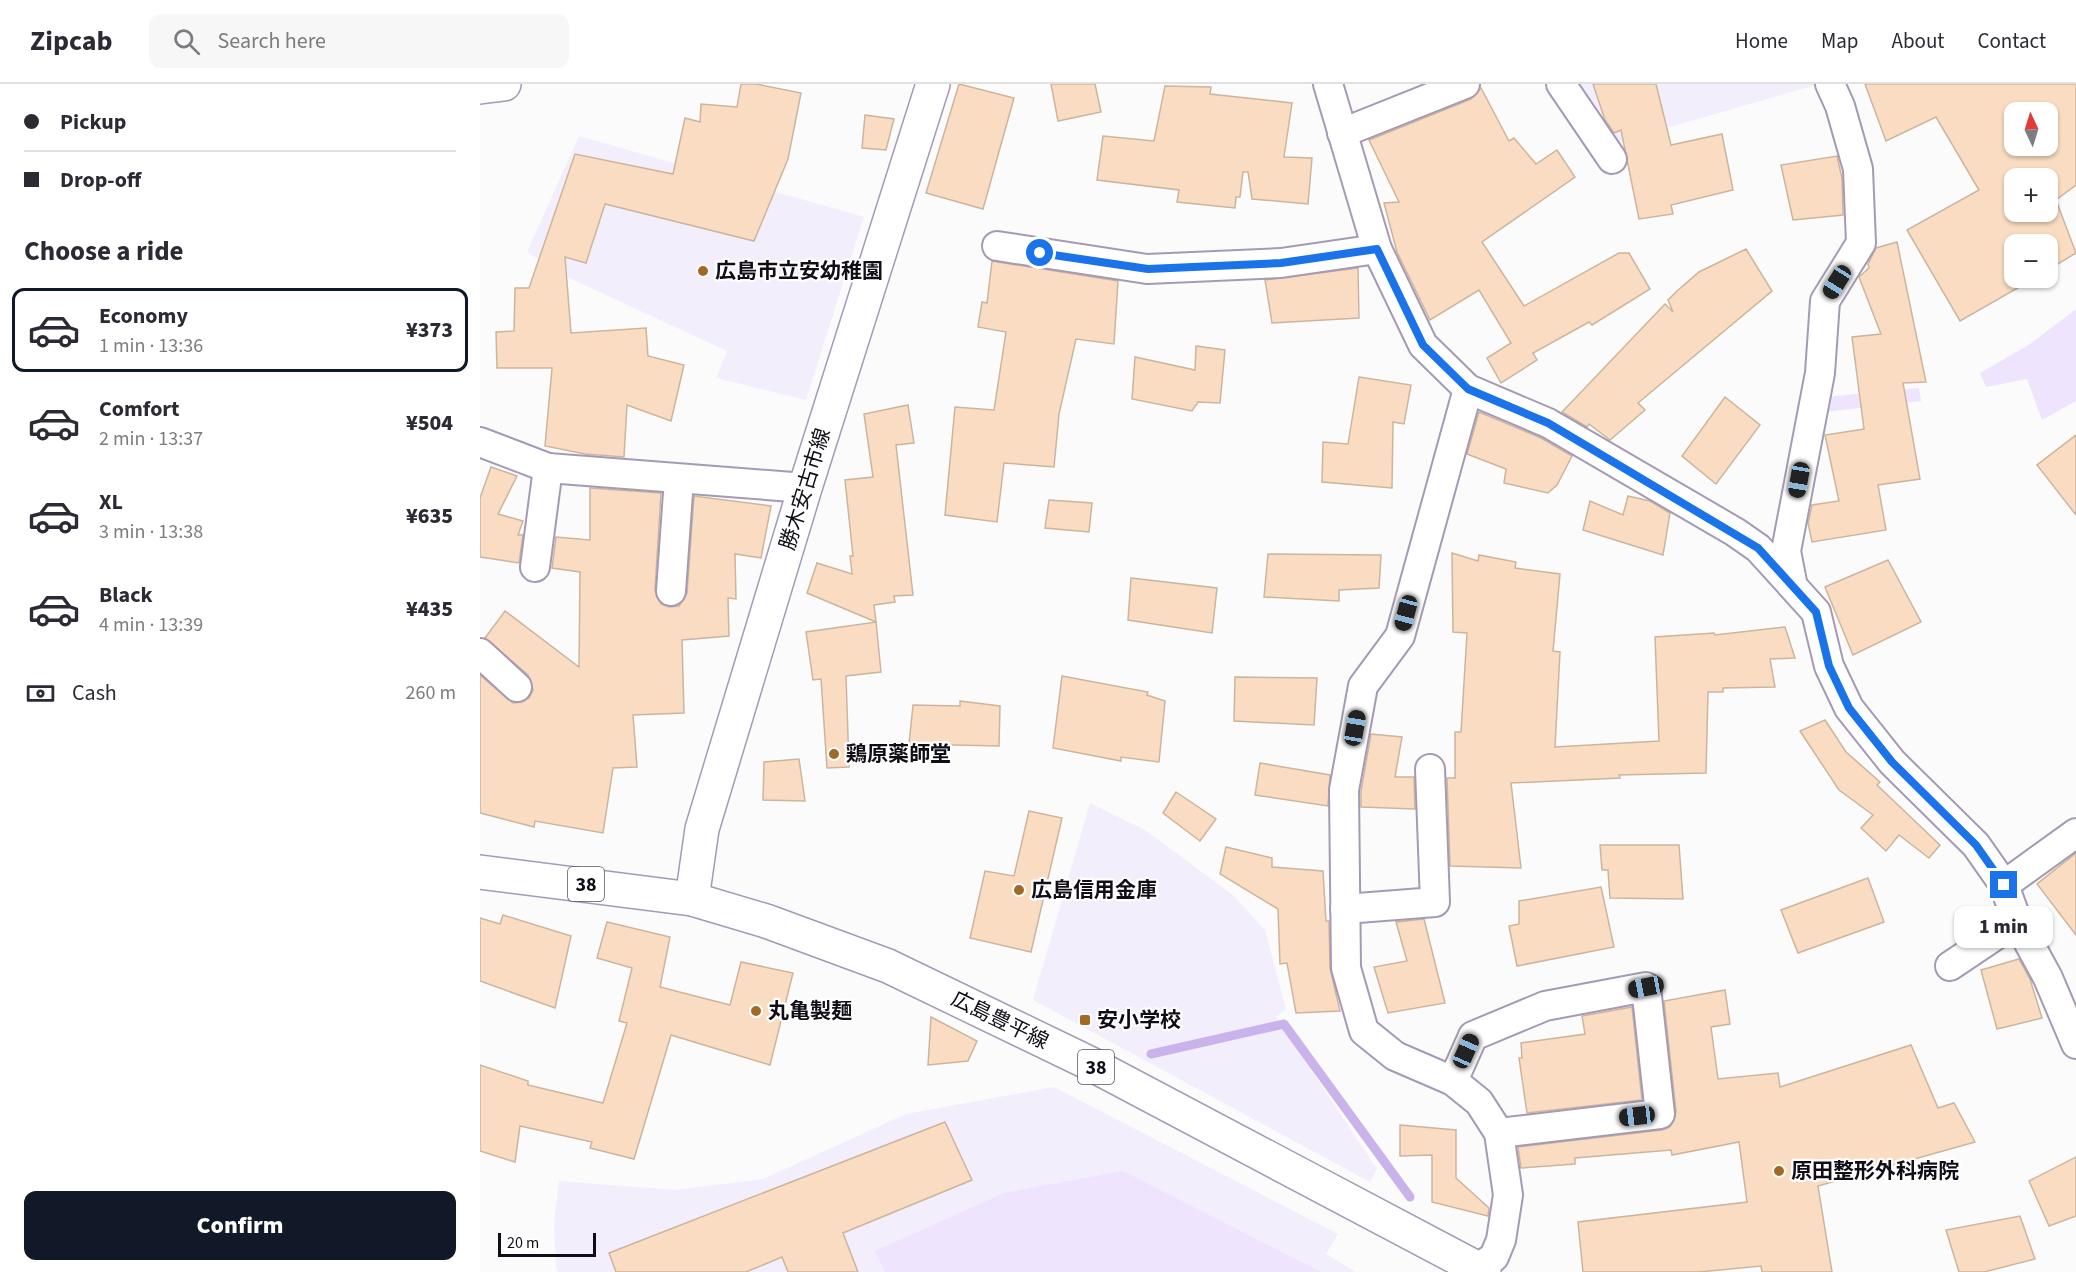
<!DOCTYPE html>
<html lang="en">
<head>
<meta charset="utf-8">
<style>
  :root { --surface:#fff; --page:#f7f7f7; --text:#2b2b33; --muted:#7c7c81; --line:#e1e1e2; --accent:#111827 }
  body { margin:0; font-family:"Source Sans 3","Noto Sans JP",sans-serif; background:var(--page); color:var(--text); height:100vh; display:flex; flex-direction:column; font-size:22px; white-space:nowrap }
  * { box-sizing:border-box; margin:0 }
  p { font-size:20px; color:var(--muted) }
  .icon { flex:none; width:33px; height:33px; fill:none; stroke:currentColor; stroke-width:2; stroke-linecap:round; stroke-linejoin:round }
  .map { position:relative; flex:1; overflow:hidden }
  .drawer { display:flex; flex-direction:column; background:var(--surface); width:480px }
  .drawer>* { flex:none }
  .guide { display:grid; align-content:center; height:132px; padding:0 24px; background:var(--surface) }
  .needle { width:39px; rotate:356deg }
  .tools { position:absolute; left:1524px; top:18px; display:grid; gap:12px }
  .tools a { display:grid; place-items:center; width:54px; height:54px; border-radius:12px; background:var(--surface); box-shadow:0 2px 4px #0004; font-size:30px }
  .scale { position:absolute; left:18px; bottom:15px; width:98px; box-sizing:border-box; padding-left:6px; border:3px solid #110d17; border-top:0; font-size:16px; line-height:21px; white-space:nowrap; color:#110d17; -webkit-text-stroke:4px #fff; paint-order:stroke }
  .end { position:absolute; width:27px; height:27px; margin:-14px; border:8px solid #1a73e8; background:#fff; box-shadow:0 0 0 3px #fff }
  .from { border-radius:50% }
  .bubble { position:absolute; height:42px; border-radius:12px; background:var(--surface); box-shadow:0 2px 4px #0004; font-size:20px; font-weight:800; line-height:42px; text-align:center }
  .car { position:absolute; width:18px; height:36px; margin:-18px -9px; border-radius:8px; box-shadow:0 0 4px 2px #0007; background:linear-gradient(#222 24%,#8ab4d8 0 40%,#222 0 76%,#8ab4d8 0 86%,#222 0) }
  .guide b { display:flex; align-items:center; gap:21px; height:57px; font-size:22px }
  .guide b+b { border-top:2px solid var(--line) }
  .guide i { width:15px; height:15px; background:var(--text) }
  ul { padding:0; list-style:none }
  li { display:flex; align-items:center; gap:18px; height:84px; margin:0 12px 9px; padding:0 12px; border:3px solid transparent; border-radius:12px }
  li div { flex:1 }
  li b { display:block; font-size:22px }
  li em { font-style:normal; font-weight:800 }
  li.current { border-color:var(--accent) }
  li>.icon { width:54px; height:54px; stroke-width:1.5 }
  h2 { padding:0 24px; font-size:27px; line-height:72px }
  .pay { display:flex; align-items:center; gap:15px; height:66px; padding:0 24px; font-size:22px }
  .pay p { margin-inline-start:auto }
  .action { display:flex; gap:12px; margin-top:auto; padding:12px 24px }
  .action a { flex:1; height:69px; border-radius:12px; background:var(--accent); color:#fff; font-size:24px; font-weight:800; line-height:69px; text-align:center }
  header { display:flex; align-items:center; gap:36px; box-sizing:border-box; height:84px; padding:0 30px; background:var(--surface); border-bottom:2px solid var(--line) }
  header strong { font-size:28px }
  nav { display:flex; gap:33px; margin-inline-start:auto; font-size:21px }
  .search { width:420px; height:54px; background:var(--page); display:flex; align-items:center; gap:15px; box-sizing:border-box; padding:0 21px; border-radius:12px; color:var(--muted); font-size:22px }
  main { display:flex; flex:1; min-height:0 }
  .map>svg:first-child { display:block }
  .built { fill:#f3eefc }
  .green { fill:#eee4fe }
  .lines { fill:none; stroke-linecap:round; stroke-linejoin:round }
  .stream { stroke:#cab3ea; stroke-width:9 }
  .building { fill:#f9dcc1; stroke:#ccb59e; stroke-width:1.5; fill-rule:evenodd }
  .minor-casing { stroke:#a59ab5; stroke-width:32 }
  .secondary-casing { stroke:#a59ab5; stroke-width:36 }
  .primary-casing { stroke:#a59ab5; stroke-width:36 }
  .minor { stroke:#fff; stroke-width:28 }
  .secondary { stroke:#fff; stroke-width:33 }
  .primary { stroke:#fff; stroke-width:33 }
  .route { stroke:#1a73e8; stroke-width:8 }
  .poi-dot { fill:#a16926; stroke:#fff; stroke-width:2 }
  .labels { text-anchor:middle; stroke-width:4.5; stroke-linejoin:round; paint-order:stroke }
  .shield { fill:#fff; stroke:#58565d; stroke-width:1.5 }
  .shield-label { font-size:20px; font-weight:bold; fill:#110d17 }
  .poi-label { font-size:21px; font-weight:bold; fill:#110d17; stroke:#fff; text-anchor:start }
  .street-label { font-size:21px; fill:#110d17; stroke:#fff }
</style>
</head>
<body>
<header>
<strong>Zipcab</strong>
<div class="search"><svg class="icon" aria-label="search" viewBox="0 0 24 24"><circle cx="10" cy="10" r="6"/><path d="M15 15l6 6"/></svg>Search here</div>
<nav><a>Home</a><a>Map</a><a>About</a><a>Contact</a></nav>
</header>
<main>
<section class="drawer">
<div class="guide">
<b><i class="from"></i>Pickup</b>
<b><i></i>Drop-off</b>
</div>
<h2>Choose a ride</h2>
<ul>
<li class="current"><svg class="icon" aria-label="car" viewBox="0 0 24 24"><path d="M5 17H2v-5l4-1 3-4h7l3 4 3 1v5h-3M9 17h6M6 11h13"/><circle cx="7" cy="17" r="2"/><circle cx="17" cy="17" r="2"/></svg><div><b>Economy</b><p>1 min · 13:36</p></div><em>¥373</em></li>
<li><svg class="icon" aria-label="car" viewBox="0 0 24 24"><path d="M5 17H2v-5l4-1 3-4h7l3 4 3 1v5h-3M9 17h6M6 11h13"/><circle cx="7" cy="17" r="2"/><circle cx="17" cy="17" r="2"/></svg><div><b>Comfort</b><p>2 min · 13:37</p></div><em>¥504</em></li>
<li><svg class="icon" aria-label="car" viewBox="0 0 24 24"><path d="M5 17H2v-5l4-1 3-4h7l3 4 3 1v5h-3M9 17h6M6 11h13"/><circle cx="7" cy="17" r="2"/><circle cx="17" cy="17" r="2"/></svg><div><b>XL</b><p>3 min · 13:38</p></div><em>¥635</em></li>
<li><svg class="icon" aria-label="car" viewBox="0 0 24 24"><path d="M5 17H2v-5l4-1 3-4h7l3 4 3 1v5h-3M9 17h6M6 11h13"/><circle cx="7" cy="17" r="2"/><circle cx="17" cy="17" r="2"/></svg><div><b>Black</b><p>4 min · 13:39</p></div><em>¥435</em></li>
</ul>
<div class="pay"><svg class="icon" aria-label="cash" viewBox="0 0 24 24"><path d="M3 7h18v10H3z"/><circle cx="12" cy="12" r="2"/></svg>Cash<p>260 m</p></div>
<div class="action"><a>Confirm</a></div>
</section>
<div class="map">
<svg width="1596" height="1188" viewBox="0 0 1596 1188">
  <rect width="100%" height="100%" fill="#fbfbfb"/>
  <!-- built -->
  <g class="built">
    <path d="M1095,0H1339L1131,60Z"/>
    <path d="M99,52L384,133L326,316L236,294L247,267L87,193L47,168Z"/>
    <path d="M610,719L665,746L753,811L785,846L806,925L796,933L897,1085L890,1098L553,916Z"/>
    <path d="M574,1003L858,1150L846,1170L876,1188H78L76,1183L74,1140L79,1097L195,1106L283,1095L426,1030Z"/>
  </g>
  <!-- green -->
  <g class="green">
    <path d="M1596,225V317L1562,336L1547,295L1506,303L1500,289L1550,260Z"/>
    <path d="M1439,304L1441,317L1345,328V313Z"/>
    <path d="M643,1087L841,1188H405L395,1167L524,1109Z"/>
  </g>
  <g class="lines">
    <!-- stream -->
    <path class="stream" d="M671,970L804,940L930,1113"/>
  </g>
  <!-- building -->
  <g class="building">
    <path d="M261,0H276L321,9L308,75L274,157L125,120L106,179L85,173L91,249L166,244L168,272L204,281L191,337L147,321L144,373L105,370L65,362L72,284H17L16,248L34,247L35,204H49L95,70L193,90L205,34L220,38L221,20L257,23Z"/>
    <path d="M479,0L534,14L503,125L446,109Z"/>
    <path d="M571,0H615L621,28L578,37Z"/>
    <path d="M1113,0H1176L1191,61L1242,50L1253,106L1191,121L1193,130L1159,135L1141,46L1134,49L1125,36Z"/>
    <path d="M1385,0H1596V101L1576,116L1596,169L1568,186V160H1534V194H1555L1480,237L1427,146L1499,106L1456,33L1406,57ZM1534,28H1568V62H1534ZM1534,94H1568V128H1534Z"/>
    <path d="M685,2L731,3L730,10L812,19L804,73L832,74L828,120L772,115L768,88H763L760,113H756L755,124L697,118L699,106L617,96L623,52L674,57Z"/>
    <path d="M1001,4L1029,57L1034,54L1056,80L1077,66L1095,93L1002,158L1044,222L1139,169H1149L1170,205L1112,241L1109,238L1053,269L1057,276L1021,299L1007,274L1031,259L999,206L950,236L917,168L904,119L919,118L889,56L991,15Z"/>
    <path d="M385,31L414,35L406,66L382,64Z"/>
    <path d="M1357,72L1362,94L1363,131L1313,136L1301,81Z"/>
    <path d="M1417,158L1446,298L1423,299L1440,395L1398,401L1406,446L1332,458L1328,439L1332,421L1359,417L1345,351L1384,345L1372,253L1401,250L1379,193L1389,184L1388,180L1396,164Z"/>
    <path d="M1266,165L1292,207L1158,319L1165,326L1130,356L1109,340L1107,343L1082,328L1185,220L1193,228L1188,216L1197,207L1219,188Z"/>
    <path d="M512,177L638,197L634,260L596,255L579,330L574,383L524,379L517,438L465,431L475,323L514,326L526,248L498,243L502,218L507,219Z"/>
    <path d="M878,184L879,234L792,239L785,196Z"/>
    <path d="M716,262L745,266L740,319L718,318L712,327L652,315L655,273L715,286Z"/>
    <path d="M879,293L931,301L924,340L913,338L912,404L842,398L843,358L868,360Z"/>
    <path d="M1245,313L1280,341L1236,400L1202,372Z"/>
    <path d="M428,321L434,359L416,361L433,511L414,512L415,518L394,521L396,538L327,509L337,479L372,490L370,472H373L365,396L393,393L384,330Z"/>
    <path d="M999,328L1061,354L1092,372L1077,401L1068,409L1024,399L1026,385L987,370Z"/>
    <path d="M1596,351V431L1557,381Z"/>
    <path d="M11,383L37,392L18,430L43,437L38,451H43L39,479L0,473V414Z"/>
    <path d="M110,404L181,409L175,506L181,520L189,523L199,522L207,509L214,412L291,422L281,474L255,470L256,515L248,514L249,552L202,556L204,629L153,631L157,683L133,684L123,749L55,737L54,743L0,729V591L33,619L42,618L49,614L53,606L48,591L5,554L25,527L99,583L100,488L72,484L76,453L110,456Z"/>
    <path d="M1148,412L1170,417L1190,429L1183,471L1103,446L1110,417L1143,431Z"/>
    <path d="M569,416L612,419L609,448L565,444Z"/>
    <path d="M972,469L998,477L999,471L1036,478L1035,484L1080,490L1073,567L1080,568L1075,663L1179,657L1175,553L1234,549L1235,551L1305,543L1315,574L1290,575L1295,603L1243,604V608H1228L1226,689L1139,691L1140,694L1031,699L1041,784L970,782L967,694H975V648H981L987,549L973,548Z"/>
    <path d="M788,470L901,471L899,504L859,506V517L784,513Z"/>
    <path d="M1408,476L1441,538L1373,571L1345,503Z"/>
    <path d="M651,494L737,504L732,549L648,536Z"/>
    <path d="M396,538L401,588L366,592L369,683L347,684L341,595L333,596L326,548Z"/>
    <path d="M582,592L668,608L667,611L685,617L679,678L641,673V677L573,664Z"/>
    <path d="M755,593L837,594L834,641L754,637Z"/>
    <path d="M480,617L520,622L519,662L429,660L433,621L480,622Z"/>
    <path d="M1345,636L1366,668L1400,698L1397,701L1460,761L1449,774L1419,751L1406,767L1381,744L1393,731L1359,706L1320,647Z"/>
    <path d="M891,650L922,653L915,693H934L935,725L881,723V707Z"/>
    <path d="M319,675L325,717L283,716L284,678Z"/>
    <path d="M780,679L850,691L848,722L775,711Z"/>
    <path d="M696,708L736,735L720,757L683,729Z"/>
    <path d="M549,727L582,734L551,868L490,854L505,787L534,792Z"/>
    <path d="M1120,761H1199L1203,815L1130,814L1128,786H1122Z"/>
    <path d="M746,763L792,774V783L843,787L846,837H849L850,884L860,927L816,929L807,879L800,880L798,825L740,790Z"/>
    <path d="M1596,769V851L1557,800Z"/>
    <path d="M1388,794L1404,838L1318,869L1301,826Z"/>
    <path d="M1121,803L1134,863L1037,882L1029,842L1039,840V817Z"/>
    <path d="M23,831L91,852L75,924L0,897V834L20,840Z"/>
    <path d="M944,835L965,919L908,929L894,883L927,877L916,838Z"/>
    <path d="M127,838L190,853L180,903L250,921L261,878L313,889L290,981L191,951L154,1075L110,1064L112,1058L40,1042L35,1078L0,1067V981L48,997V1001L123,1019L147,939L139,937L152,884L117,874Z"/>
    <path d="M1539,875L1550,895L1562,934L1517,945L1501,886Z"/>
    <path d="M1245,906L1250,940L1231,943L1238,995L1298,989L1300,1003L1431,961L1458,1024L1474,1019L1495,1058L1338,1102L1352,1188H1282L1281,1182L1219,1188H1103L1098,1138L1267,1118L1259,1058L1192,1071L1191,1066L1095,1074V1080L1041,1084L1038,1063L1182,1046L1190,1043L1196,1028L1184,917Z"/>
    <path d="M1152,923L1162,1016L1047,1029L1039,974H1042L1041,959L1105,950L1102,932Z"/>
    <path d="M451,933L497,957L488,977L448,981Z"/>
    <path d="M465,1038L492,1096L363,1149L378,1188H308L302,1173L266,1188H136L129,1169Z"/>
    <path d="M920,1041L976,1046V1094L1009,1124L1008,1132L952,1118V1071L920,1072Z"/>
    <path d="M1596,1073V1132L1569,1142L1549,1097Z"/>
    <path d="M1540,1132L1555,1175L1504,1188H1479L1466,1146Z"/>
  </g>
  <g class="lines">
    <defs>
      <g id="minor">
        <path d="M848,0L897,165L943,261L988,305L1068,339L1255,448L1278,464L1336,528L1349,582L1369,624L1412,678L1496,761L1524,801L1537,837L1568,894L1596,960"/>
        <path d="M1081,0L1132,75"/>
        <path d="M862,49L985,0"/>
        <path d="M517,162L667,185L801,179L897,165"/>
        <path d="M988,305L920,552L883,602L864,706L866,884L884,947L915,972L973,997L999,1018L1019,1049L1028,1111L1021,1156L1014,1173L992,1188"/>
        <path d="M0,358L68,384L325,404"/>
        <path d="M55,483L68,384"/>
        <path d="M1312,498L1306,467L1340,289L1345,217L1381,159L1378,85L1360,22L1350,0"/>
        <path d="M191,507L199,395"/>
        <path d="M0,569L37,603"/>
        <path d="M1524,801L1596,749"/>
        <path d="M865,825L955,818L950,685"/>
        <path d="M1470,882L1537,837"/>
        <path d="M973,997L993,952L1065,922L1166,903L1180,1030L1019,1049"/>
      </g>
      <path id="secondary" d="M212,815L222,745L325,404L453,0"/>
      <g id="primary">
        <path d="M0,3L24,0"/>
        <path d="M0,788L212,815L286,837L408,882L609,979L1004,1188"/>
      </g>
    </defs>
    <!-- minor casing -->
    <use href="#minor" class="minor-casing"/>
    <!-- secondary casing -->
    <use href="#secondary" class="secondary-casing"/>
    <!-- primary casing -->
    <use href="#primary" class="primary-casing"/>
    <!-- minor -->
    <use href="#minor" class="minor"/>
    <!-- secondary -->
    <use href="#secondary" class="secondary"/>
    <!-- primary -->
    <use href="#primary" class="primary"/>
  </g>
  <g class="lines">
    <!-- route -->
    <path class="route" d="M560,169L668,185L801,179L897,165L943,261L988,305L1068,339L1278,464L1336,528L1349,582L1369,624L1412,678L1496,761L1524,801"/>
  </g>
  <!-- markers -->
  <g class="poi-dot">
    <circle cx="223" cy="187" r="6"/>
    <circle cx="354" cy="670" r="6"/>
    <circle cx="539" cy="806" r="6"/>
    <circle cx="276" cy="927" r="6"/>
    <rect x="599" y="930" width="12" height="12" rx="3"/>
    <circle cx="1299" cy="1087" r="6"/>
  </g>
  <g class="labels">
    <!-- shield labels -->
    <g class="shield">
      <rect x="88" y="783" width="36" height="34" rx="4.5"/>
      <rect x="598" y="966" width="36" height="34" rx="4.5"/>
    </g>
    <g class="shield-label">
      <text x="106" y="807">38</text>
      <text x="616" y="990">38</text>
    </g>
    <!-- poi labels -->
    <g class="poi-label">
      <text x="235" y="194">広島市立安幼稚園</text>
      <text x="366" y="677">鶏原薬師堂</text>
      <text x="551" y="813">広島信用金庫</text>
      <text x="288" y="934">丸亀製麺</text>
      <text x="617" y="943">安小学校</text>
      <text x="1311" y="1094">原田整形外科病院</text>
    </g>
    <!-- street labels -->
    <g class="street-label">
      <text transform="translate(325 405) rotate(-73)" y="7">勝木安古市線</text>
      <text transform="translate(520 936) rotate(26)" y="7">広島豊平線</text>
    </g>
  </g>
</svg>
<div class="tools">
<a><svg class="needle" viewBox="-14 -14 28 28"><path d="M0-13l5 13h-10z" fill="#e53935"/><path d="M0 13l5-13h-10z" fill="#7c7c81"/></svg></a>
<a>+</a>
<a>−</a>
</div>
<div class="scale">20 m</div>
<i class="end from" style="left:560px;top:169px"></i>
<i class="end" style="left:1524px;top:801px"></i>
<div class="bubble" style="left:1474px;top:822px;width:99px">1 min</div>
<i class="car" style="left:1357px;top:198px;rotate:212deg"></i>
<i class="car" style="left:1319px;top:396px;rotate:190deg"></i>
<i class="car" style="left:926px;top:529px;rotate:195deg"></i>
<i class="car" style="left:875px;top:644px;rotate:10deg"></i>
<i class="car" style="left:1166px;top:903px;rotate:259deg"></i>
<i class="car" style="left:986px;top:967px;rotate:24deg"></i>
<i class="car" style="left:1157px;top:1032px;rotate:263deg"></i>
</div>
</main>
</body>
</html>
